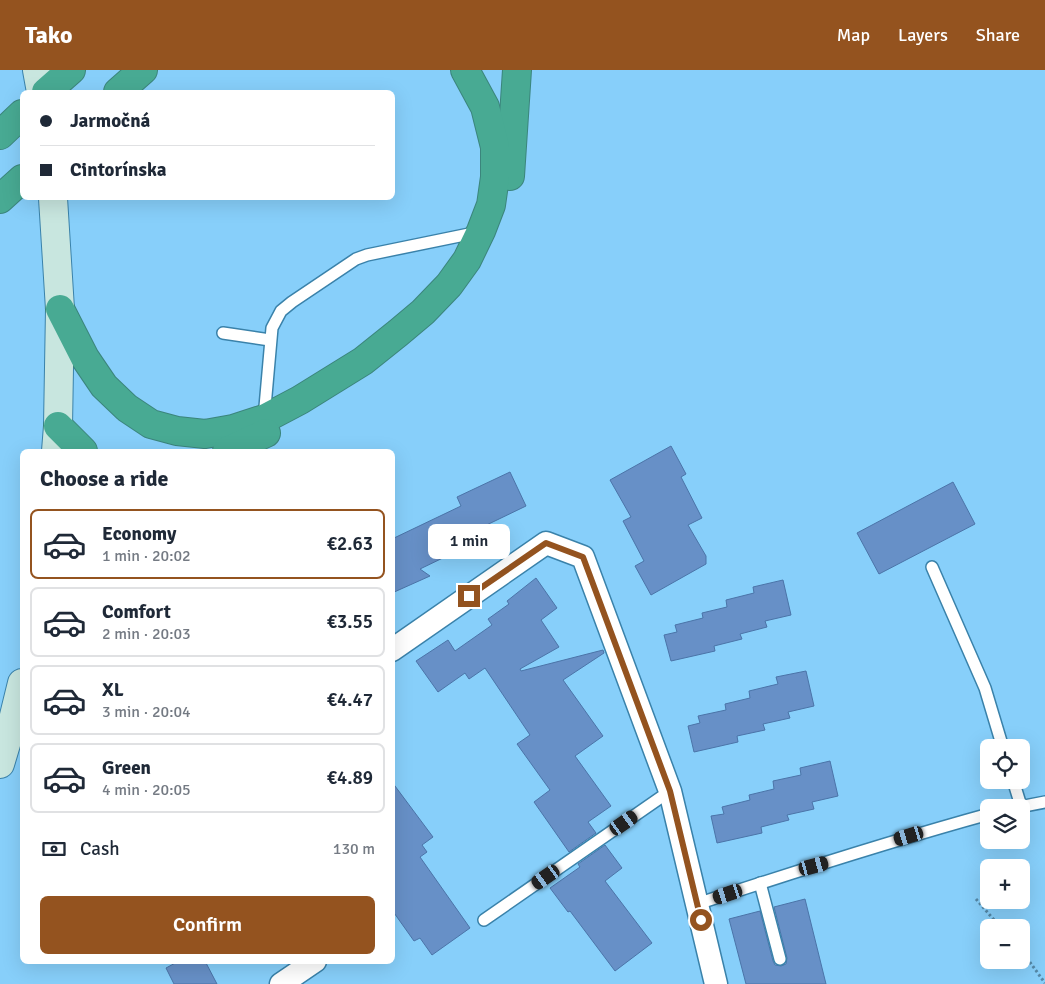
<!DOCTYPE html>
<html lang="en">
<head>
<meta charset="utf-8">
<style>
  :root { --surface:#fff; --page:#f6f6f7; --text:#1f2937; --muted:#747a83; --line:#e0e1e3; --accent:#94531f }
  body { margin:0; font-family:Signika,sans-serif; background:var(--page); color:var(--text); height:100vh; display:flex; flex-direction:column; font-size:19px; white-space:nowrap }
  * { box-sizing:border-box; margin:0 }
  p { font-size:16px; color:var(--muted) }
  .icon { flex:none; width:28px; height:28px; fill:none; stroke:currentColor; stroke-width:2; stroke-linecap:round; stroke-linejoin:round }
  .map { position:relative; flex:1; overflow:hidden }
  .sheet { position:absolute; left:20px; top:379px; width:375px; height:515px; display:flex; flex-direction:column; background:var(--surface); border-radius:8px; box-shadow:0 5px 20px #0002 }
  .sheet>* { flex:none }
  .guide { position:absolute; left:20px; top:20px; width:375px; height:110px; border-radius:8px; box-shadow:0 5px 20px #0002; display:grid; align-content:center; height:110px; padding:0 20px; background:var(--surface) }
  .controls { position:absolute; left:980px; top:669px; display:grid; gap:10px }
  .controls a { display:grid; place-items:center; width:50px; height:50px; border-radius:8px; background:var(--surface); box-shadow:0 5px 20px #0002; font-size:25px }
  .end { position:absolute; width:22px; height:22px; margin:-11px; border:6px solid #94531f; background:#fff; box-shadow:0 0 0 2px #fff }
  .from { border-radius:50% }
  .bubble { position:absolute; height:35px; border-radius:8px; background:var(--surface); box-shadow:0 5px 20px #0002; font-size:16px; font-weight:600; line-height:35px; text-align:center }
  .car { position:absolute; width:15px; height:30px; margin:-15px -8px; border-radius:6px; box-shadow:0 0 4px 1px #0007; background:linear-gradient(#222 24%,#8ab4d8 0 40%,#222 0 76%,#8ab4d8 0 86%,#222 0) }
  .guide b { display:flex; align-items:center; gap:18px; height:48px; font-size:19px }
  .guide b+b { border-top:1px solid var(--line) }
  .guide i { width:12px; height:12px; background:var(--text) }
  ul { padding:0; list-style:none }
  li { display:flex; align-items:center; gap:15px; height:70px; margin:0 10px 8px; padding:0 10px; border:2px solid var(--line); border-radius:8px }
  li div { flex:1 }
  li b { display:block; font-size:19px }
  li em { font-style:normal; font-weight:600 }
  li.on { border-color:var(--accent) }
  li>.icon { width:45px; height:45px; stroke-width:1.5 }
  h2 { padding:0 20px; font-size:22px; line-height:60px }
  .pay { display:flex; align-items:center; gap:12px; height:55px; padding:0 20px; font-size:19px }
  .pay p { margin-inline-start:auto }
  .primary-button { display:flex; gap:10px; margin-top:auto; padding:10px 20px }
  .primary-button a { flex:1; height:58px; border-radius:8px; background:var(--accent); color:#fff; font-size:20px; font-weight:600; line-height:58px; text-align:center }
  header { display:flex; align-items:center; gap:30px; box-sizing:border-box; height:70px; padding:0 25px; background:var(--accent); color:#fff }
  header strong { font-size:24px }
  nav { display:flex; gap:28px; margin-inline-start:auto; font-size:18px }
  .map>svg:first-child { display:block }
  .building { fill:#6790c7; stroke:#4b74a8 }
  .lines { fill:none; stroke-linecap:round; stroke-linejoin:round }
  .service-casing { stroke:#3a82aa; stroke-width:14 }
  .minor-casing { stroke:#3a82aa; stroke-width:25 }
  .secondary-casing { stroke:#3a82aa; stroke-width:30 }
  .motorway-casing { stroke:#3b857c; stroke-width:30 }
  .path { stroke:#5588a7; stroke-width:3; stroke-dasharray:2.5 2.5; stroke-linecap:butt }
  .service { stroke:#fff; stroke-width:11 }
  .minor { stroke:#fff; stroke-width:22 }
  .secondary { stroke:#c8e6df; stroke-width:28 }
  .motorway { stroke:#48aa93; stroke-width:28 }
  .route { stroke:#94531f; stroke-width:6 }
</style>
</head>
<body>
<header>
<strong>Tako</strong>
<nav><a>Map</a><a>Layers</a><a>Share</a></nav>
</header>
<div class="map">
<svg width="1045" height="914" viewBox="0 0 1045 914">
  <rect width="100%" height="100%" fill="#87cffa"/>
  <!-- building -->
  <g class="building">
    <path d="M671,376L686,404L681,407L702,448L688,455L706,486V494L651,525L635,496L644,491L623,451L631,447L610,410Z"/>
    <path d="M510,402L526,436L472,462L478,471L420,499L430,506L392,523V469L461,436L457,427Z"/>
    <path d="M953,412L975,454L879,504L857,463Z"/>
    <path d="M536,508L557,538L541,550L559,577L520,599L521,601L603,580L604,583L563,610L603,666L575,686L611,736L588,752L596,763L569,782L534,732L550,720L517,674L530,665L485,598L469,609L465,603L438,622L416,591L448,570L455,581L492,555L488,549L509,534L507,531Z"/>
    <path d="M783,510L791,545L765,551L767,557L740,564L742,569L714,576L715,581L671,591L664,565L677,562L675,555L703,548L702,543L727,537L726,530L754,523L753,517Z"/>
    <path d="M806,601L814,636L788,642L790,648L763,654L765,660L737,666L738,672L694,682L688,656L700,653L698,646L726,640L725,634L750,628L749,621L778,614L776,607Z"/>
    <path d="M830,691L838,726L812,732L814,739L787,745L789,750L761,757L762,763L717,773L711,746L724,744L722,737L750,730L749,725L774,719L773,711L801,705L800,698Z"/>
    <path d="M392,712L433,767L422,775L427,782L420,787L470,858L432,885L420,868L414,871L392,840Z"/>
    <path d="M605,775L622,798L605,811L652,873L615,901L570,841L568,842L550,818L580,797L578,794Z"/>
    <path d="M805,829L826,914H746L729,849L760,841L773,891L775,895L781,896L786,894L787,888L774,837Z"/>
    <path d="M179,891H205L217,914H174L166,898Z"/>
  </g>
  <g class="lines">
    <defs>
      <g id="service">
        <path d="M223,263L270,270"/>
        <path d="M264,348L272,258L281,241L292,232L356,189L367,185L479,162"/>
        <path d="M932,497L985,618L1003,678"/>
        <path d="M1013,710L1021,736"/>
        <path d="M1014,738L1045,732"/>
        <path d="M760,813L780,889"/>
        <path d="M697,834C794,802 891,771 989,744"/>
        <path d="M484,850L670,721"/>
      </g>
      <g id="minor">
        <path d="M392,580L546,473L583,487L670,721L716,914"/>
        <path d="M281,914L315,891"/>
      </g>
      <g id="secondary">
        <path d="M37,0L41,22"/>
        <path d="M53,128L60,239L58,356L56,381"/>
        <path d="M0,694L12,654L22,613"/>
      </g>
      <g id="motorway">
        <path d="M46,22L71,0"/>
        <path d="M118,22L143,0"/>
        <path d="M0,65L22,44"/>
        <path d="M510,106L517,0"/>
        <path d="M0,129L22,109"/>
        <path d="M60,239L85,288L104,316L127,338L151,354L177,361L205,364L233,359L264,349L300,330L363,291L398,263L423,242L449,215L467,190L481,161L491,135L495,107V77L485,37L465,0"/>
        <path d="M58,356L83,381"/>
        <path d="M227,381L266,363"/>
      </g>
    </defs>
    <!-- service casing -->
    <use href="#service" class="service-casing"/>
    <!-- minor casing -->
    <use href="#minor" class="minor-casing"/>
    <!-- secondary casing -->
    <use href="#secondary" class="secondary-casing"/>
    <!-- motorway casing -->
    <use href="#motorway" class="motorway-casing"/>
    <!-- path -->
    <g class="path">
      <path d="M976,829L1001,858"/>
      <path d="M1021,880L1045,913"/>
    </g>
    <!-- service -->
    <use href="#service" class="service"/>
    <!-- minor -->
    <use href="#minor" class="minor"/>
    <!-- secondary -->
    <use href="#secondary" class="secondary"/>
    <!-- motorway -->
    <use href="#motorway" class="motorway"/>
  </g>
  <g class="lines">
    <!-- route -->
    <path class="route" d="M469,526L546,473L583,487L670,721L701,850"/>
  </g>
</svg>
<div class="controls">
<a><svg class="icon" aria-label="locate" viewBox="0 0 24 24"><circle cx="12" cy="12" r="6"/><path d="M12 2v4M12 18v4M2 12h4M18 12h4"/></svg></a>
<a><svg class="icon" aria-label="layers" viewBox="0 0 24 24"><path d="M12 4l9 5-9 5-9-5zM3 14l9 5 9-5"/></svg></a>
<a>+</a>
<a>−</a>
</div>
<i class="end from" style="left:701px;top:850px"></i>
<i class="end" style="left:469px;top:526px"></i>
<div class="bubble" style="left:428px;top:454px;width:82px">1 min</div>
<i class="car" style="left:624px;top:753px;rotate:55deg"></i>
<i class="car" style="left:909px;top:766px;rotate:253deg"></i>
<i class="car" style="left:814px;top:796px;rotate:75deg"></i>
<i class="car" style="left:546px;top:807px;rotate:235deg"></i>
<i class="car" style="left:728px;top:824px;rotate:252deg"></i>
<div class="guide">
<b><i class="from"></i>Jarmočná</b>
<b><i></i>Cintorínska</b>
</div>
<section class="sheet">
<h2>Choose a ride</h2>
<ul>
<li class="on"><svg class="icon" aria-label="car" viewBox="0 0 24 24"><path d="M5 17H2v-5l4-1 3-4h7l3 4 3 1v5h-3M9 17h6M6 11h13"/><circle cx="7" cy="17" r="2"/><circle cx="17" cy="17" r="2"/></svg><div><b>Economy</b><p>1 min · 20:02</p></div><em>€2.63</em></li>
<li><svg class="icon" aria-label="car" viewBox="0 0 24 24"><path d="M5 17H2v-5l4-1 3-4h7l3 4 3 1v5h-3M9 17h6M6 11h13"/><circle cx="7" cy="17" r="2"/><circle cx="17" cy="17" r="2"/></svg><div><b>Comfort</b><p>2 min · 20:03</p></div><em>€3.55</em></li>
<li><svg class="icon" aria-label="car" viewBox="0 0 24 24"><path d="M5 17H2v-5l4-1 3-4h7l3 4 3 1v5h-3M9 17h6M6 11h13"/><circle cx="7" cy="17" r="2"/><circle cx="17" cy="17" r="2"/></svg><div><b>XL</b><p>3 min · 20:04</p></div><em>€4.47</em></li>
<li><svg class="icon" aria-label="car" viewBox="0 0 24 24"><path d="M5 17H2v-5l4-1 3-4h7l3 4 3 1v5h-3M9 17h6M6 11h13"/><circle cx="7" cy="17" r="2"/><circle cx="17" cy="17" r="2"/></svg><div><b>Green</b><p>4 min · 20:05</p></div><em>€4.89</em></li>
</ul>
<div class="pay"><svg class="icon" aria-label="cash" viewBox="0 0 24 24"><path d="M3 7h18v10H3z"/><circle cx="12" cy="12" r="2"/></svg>Cash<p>130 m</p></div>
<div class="primary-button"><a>Confirm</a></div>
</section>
</div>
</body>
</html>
